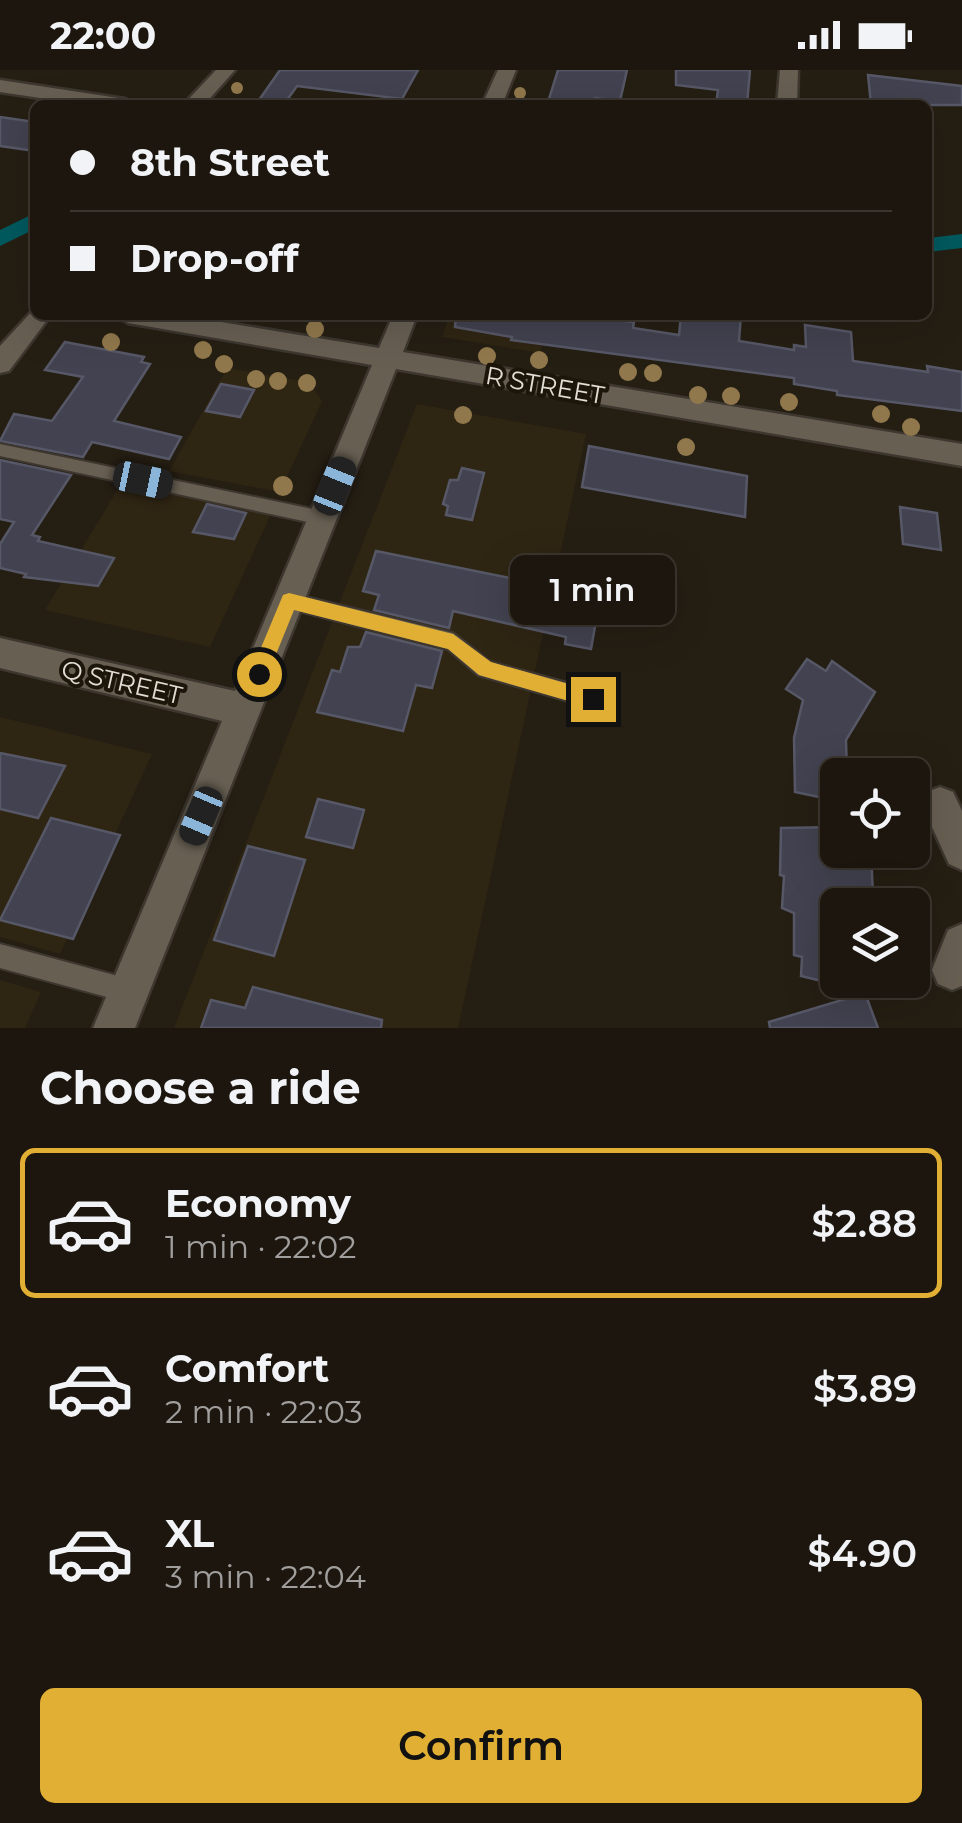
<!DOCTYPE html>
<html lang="en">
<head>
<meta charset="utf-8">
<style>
  :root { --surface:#1c160e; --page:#251f17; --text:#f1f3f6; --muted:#a09f9e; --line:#3a352e; --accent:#e1af34 }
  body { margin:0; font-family:Montserrat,sans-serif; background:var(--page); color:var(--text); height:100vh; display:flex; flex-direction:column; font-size:38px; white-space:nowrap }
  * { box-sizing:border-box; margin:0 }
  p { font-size:32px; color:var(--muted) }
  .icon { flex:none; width:55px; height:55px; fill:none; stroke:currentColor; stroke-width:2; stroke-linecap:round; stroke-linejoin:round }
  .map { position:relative; height:958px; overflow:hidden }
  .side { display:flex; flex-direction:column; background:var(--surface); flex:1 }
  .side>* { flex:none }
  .guide { position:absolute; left:30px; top:30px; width:902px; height:220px; border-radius:15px; box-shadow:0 10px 40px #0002,0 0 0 2px var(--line); display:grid; align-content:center; height:220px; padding:0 40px; background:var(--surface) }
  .fabs { position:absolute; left:820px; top:688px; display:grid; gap:20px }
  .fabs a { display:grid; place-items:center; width:110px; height:110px; border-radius:15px; background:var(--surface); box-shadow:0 10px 40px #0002,0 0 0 2px var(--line); font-size:50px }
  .end { position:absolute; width:45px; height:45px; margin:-22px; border:12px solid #e1af34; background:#111; box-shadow:0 0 0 5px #111 }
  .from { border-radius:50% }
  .bubble { position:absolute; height:70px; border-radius:15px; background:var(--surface); box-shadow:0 10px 40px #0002,0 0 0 2px var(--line); font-size:32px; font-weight:600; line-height:70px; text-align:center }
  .car { position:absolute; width:30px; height:60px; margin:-30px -15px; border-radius:12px; box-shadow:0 0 8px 2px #0007; background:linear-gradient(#222 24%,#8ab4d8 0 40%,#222 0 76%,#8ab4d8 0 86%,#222 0) }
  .guide b { display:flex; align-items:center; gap:35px; height:95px; font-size:38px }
  .guide b+b { border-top:2px solid var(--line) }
  .guide i { width:25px; height:25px; background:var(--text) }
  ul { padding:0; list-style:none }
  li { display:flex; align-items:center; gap:30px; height:150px; margin:0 20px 15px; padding:0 20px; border:5px solid transparent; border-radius:15px }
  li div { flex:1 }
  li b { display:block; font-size:38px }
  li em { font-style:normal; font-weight:600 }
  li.current { border-color:var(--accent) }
  li>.icon { width:90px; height:90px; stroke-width:1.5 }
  h2 { padding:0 40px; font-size:45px; line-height:120px }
  .action { display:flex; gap:20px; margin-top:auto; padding:20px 40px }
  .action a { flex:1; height:115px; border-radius:15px; background:var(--accent); color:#111; font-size:40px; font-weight:600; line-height:115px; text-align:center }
  .status { display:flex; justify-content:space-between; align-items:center; height:70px; padding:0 50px; background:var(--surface); direction:ltr }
  .status svg { height:28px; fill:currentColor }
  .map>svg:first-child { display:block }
  .built { fill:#2f2513 }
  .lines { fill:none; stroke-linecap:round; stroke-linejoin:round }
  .canal { fill:#01595e; fill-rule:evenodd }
  .building { fill:#424250; stroke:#575867; stroke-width:2.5 }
  .lane-casing { stroke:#3d3730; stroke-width:4 }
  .street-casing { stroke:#3d3730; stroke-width:5 }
  .lane { fill:#675f52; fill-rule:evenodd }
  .street { fill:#675f52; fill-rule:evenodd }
  .tree { fill:#91784c }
  .route { fill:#e1af34 }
  .labels { text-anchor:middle; stroke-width:8; stroke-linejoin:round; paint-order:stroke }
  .street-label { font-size:25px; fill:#e2ddd5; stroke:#1c150a }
</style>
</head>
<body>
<div class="status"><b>22:00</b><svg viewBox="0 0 49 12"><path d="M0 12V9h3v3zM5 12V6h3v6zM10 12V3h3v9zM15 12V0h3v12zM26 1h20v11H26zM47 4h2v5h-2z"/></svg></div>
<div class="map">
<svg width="962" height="958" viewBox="0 0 962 958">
  <rect width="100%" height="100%" fill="#251e13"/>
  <!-- built -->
  <g class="built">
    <path d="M450,245H551L540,283L442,267Z"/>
    <path d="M227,298L309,312L322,331L280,422L169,401Z"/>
    <path d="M417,334L586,364L458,958H174Z"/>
    <path d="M122,412L272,442L210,577L45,540Z"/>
    <path d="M0,647L152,684L60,884L0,867Z"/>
    <path d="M0,910L41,922L25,958H0Z"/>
  </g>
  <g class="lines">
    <!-- canal -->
    <g class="canal">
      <path d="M35,143V159L0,176V160Z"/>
      <path d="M962,164V178L928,182V168Z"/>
    </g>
  </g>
  <!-- building -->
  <g class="building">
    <path d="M280,0H418L402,29L297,16L285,33L259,30Z"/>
    <path d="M558,0H627L620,31L595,28L593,35L548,32Z"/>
    <path d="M676,0H750L747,35H716L718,20L676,15Z"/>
    <path d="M868,5L962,16V35H871Z"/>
    <path d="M0,47L35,52V81L0,76Z"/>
    <path d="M456,245L568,250L572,245L634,252L633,258L679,265L681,245H741L739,271L794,280V275L806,277L805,255L851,262L853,291L928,302L927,296L962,302V341L837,325V321L794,314V308L511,270L512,267L455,257Z"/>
    <path d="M65,272L144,287L141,292L150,294L114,351L181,367L169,389L92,372L83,387L0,371L14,344L52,351L83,307L45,300Z"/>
    <path d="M221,314L254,320L240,347L206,341Z"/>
    <path d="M589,376L747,406L745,447L582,417Z"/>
    <path d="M0,390L71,405L32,465L40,467L38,471L114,488L98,516L24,507L26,504L0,498V474L14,452L0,449Z"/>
    <path d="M462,398L484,403L472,450L446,445L448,436L443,434L450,410H458Z"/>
    <path d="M207,434L246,443L234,469L193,462Z"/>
    <path d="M900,437L937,443L941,480L903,474Z"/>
    <path d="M376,481L565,519L560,544L596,551L591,579L565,574L566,567L453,541L449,558L374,540L379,525L363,521Z"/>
    <path d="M366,562L442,581L432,618L416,615L403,661L317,642L332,600L340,602L348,577H360Z"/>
    <path d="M807,589L826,601L832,591L875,622L846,670L847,705H838V731L795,722L794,668L803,630L786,619Z"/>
    <path d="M0,683L65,696L38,748L0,739Z"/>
    <path d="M318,729L364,740L353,778L306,767Z"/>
    <path d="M51,748L120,765L73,869L0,850Z"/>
    <path d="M838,757V780H871L873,826L853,822L854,835H838V915L801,906L802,887L794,885V843L782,838L784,806L780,805L781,758Z"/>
    <path d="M248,776L305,790L274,886L214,870Z"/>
    <path d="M253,917L382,950L381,958H201L211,930L245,938Z"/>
    <path d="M865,923L878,958H770L769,952Z"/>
  </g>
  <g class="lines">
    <defs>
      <g id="lane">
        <path d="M0,374L322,441L328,443L331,448L328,453L322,455L0,386Z"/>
        <path d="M289,523L453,563L490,592L593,620L600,622L603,629L600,636L593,638L478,605L448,579L283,537L280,531L283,525Z"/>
        <path d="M0,874L129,909L137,913L141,921L137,929L129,933L0,898Z"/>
      </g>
      <g id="street">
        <path d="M216,0H235L204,35H183Z"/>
        <path d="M498,0H516L502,35H482Z"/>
        <path d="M780,0H798L797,35H777Z"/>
        <path d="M0,10L125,29L135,35H87L0,22Z"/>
        <path d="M35,238V245H51L9,301L0,303V276Z"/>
        <path d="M116,245H179L379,278L393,245H417L403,282L962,374V396L396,299L135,958H93L222,651L0,598V568L235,621L372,295L128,253Z"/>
        <path d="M940,717L953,722L962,741V800L949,794L922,735L927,722Z"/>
        <path d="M962,854V916L952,920L938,914L932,900L948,860Z"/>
      </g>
    </defs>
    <!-- lane casing -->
    <use href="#lane" class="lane-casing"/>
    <!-- street casing -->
    <use href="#street" class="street-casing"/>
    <!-- lane -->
    <use href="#lane" class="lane"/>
    <!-- street -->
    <use href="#street" class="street"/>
  </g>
  <!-- trees -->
  <g class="tree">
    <circle cx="237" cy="18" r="6"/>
    <circle cx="520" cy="23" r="6"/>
    <circle cx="315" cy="259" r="9"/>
    <circle cx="111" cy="272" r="9"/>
    <circle cx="203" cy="280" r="9"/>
    <circle cx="487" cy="286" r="9"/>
    <circle cx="539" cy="290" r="9"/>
    <circle cx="224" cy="294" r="9"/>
    <circle cx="628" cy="302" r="9"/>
    <circle cx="653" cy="303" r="9"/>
    <circle cx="256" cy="309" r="9"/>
    <circle cx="278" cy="311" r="9"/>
    <circle cx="307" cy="313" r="9"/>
    <circle cx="698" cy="325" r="9"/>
    <circle cx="731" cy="326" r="9"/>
    <circle cx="789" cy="332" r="9"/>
    <circle cx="881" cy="344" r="9"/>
    <circle cx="463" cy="345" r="9"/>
    <circle cx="911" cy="357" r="9"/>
    <circle cx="686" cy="377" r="9"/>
    <circle cx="283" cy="416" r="10"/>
  </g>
  <!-- route -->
  <path class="route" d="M289,523L453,564L491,592L593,621L602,629L593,638L479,605L448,579L294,540L266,609L259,612L250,604L283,525Z"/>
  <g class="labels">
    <!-- street labels -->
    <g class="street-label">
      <text transform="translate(545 315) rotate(10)" y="9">R STREET</text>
      <text transform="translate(122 612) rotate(13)" y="9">Q STREET</text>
    </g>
  </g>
</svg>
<div class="fabs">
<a><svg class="icon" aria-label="locate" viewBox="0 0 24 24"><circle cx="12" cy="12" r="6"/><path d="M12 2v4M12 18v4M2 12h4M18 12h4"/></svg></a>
<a><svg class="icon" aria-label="layers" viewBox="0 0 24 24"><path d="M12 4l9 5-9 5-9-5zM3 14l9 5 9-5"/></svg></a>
</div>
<i class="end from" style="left:259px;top:604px"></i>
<i class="end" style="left:593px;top:629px"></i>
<div class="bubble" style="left:510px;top:485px;width:165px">1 min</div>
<i class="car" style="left:143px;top:410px;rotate:102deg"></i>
<i class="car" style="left:335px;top:416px;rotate:22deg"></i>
<i class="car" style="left:201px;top:746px;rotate:203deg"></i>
<div class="guide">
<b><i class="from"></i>8th Street</b>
<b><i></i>Drop-off</b>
</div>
</div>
<section class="side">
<h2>Choose a ride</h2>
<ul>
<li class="current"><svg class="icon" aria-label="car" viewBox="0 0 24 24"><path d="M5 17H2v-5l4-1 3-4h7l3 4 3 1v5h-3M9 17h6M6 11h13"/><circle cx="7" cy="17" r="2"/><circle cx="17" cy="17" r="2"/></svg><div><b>Economy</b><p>1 min · 22:02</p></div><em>$2.88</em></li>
<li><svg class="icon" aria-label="car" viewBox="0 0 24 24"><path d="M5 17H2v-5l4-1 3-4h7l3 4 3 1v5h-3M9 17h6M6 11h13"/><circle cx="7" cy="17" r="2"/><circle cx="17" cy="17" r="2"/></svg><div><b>Comfort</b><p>2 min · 22:03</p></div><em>$3.89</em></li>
<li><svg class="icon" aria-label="car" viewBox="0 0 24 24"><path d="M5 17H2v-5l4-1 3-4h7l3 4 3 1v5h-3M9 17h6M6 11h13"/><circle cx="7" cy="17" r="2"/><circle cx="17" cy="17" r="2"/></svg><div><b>XL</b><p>3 min · 22:04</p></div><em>$4.90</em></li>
</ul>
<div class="action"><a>Confirm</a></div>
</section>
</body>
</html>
